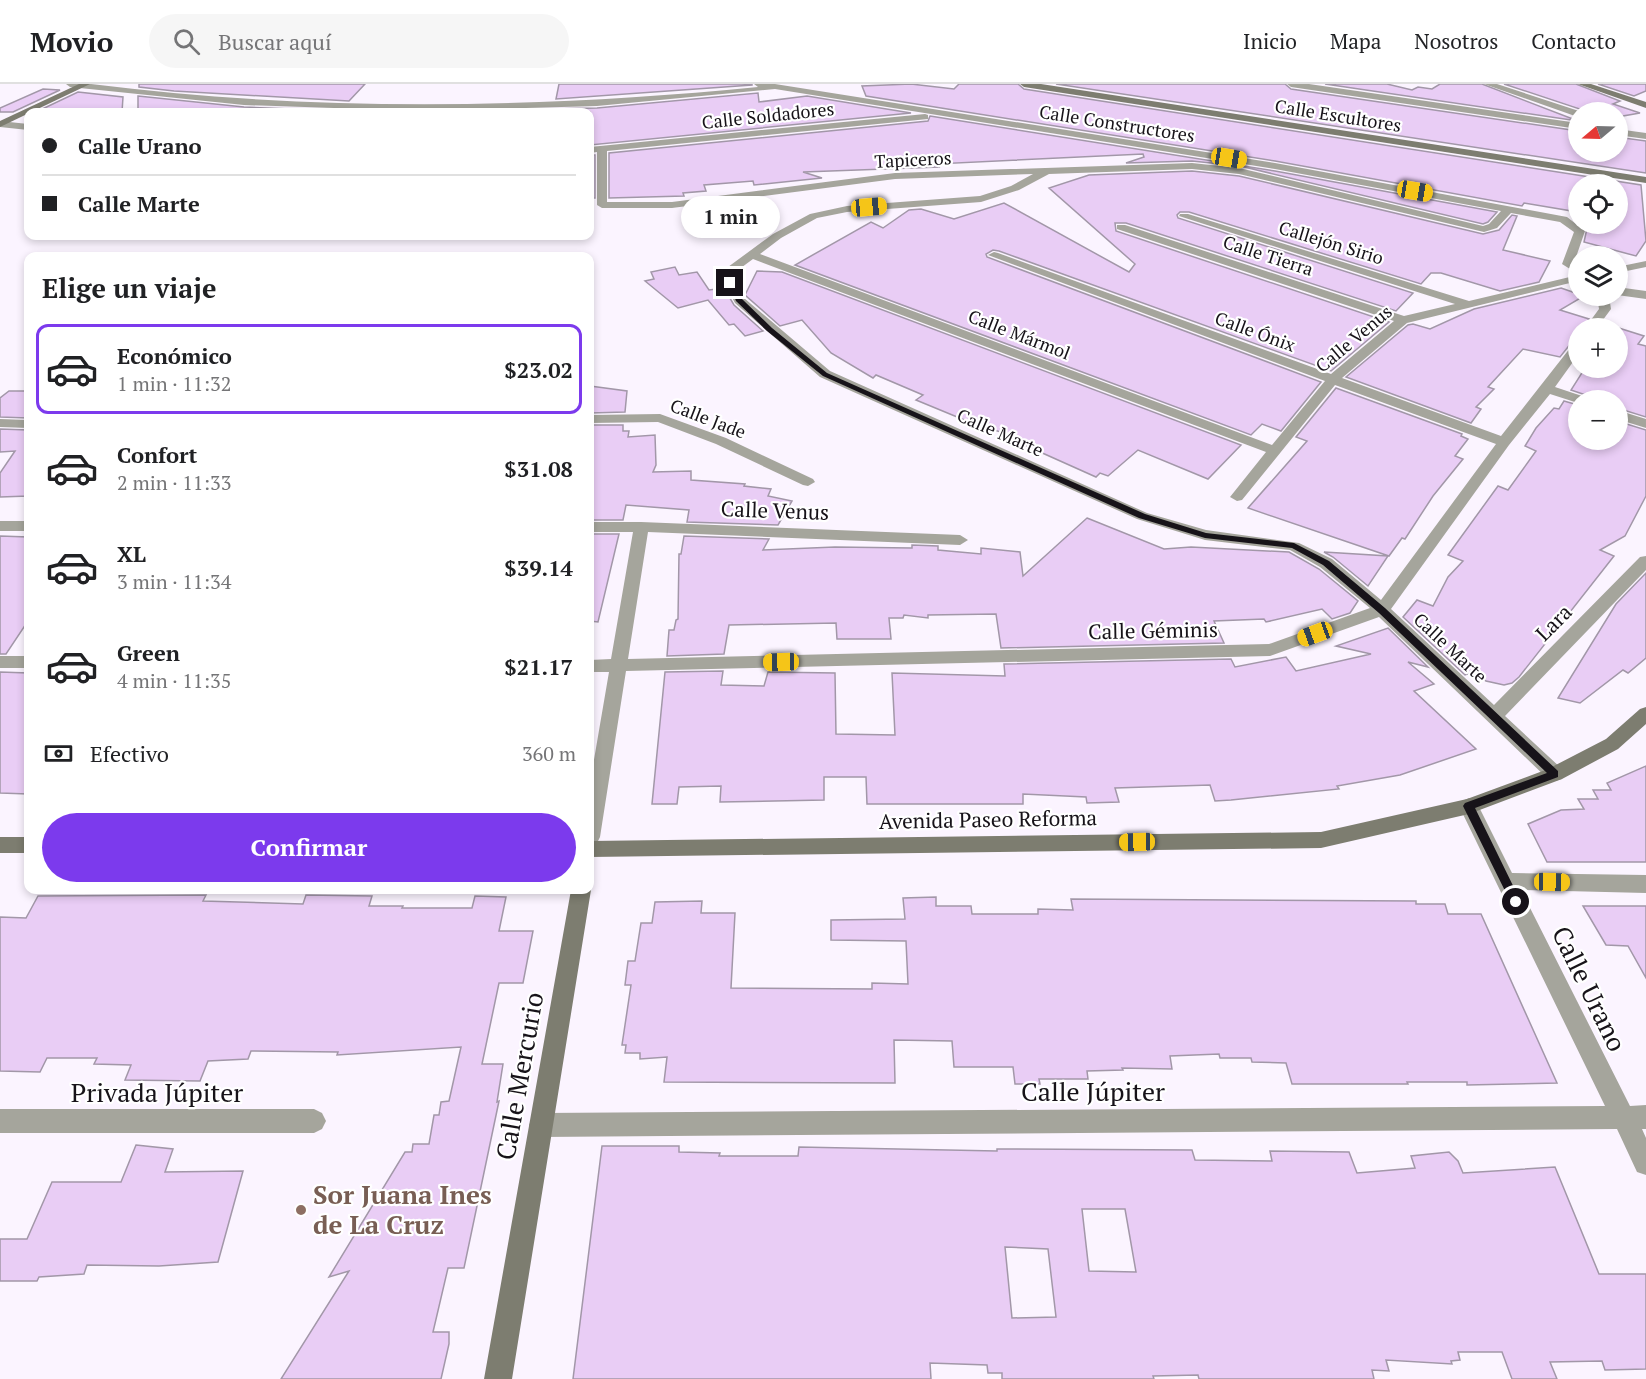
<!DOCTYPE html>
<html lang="es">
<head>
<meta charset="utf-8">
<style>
  :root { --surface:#fff; --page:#f6f6f6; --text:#202124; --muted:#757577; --line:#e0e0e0; --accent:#7c3aed }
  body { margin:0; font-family:"PT Serif",serif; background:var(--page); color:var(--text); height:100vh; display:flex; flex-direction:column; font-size:22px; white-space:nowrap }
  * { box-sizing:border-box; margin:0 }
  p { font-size:20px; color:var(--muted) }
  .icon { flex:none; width:33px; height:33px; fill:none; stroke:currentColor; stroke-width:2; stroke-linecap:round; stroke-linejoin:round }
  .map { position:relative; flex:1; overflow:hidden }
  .panel { position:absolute; left:24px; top:168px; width:570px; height:642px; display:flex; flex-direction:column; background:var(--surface); border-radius:12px; box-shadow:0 3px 9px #0003 }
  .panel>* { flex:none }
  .hud { position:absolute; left:24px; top:24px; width:570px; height:132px; border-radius:12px; box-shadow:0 3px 9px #0003; display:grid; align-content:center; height:132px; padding:0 18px; background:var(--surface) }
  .needle { width:39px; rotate:251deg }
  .tools { position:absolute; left:1568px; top:18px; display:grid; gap:12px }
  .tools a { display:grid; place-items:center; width:60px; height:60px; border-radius:50%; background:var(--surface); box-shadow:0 3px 9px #0003; font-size:30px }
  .end { position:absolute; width:27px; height:27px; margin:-14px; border:8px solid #171319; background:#fff; box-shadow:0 0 0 3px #fff }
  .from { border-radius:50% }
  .bubble { position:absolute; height:42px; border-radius:21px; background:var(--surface); box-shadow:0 3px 9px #0003; font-size:20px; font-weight:800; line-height:42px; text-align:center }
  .car { position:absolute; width:18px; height:36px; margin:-18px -9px; border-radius:8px; box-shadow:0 0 4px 2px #0007; background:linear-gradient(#f5c518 24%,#345 0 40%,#f5c518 0 76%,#345 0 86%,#f5c518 0) }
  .hud b { display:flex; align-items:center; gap:21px; height:57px; font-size:22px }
  .hud b+b { border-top:2px solid var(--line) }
  .hud i { width:15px; height:15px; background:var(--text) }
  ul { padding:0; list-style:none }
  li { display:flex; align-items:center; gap:18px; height:90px; margin:0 12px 9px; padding:0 6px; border:3px solid transparent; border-radius:12px }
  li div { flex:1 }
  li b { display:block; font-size:22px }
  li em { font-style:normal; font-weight:800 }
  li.active { border-color:var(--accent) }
  li>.icon { width:54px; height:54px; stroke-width:1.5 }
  h2 { padding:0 18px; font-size:27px; line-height:72px }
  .pay { display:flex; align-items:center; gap:15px; height:66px; padding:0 18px; font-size:22px }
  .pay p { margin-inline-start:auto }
  .primary-button { display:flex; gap:12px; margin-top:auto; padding:12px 18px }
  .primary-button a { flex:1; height:69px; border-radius:36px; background:var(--accent); color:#fff; font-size:24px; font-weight:800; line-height:69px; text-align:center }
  header { display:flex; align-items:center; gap:36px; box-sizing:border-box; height:84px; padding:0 30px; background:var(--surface); border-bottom:2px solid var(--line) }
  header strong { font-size:28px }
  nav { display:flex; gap:33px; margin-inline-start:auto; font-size:21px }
  .search { width:420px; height:54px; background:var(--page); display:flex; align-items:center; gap:15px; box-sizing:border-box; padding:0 21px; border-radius:33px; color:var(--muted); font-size:22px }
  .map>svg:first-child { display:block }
  .building { fill:#e9cdf5; stroke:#a297a8; stroke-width:1.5; fill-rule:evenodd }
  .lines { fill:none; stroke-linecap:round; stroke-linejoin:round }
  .street { fill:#a5a59c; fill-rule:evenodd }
  .secondary { fill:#7d7d70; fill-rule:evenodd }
  .route { fill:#171319 }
  .education-dot { fill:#8d6e63; stroke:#fff; stroke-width:2 }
  .labels { text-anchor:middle; stroke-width:4.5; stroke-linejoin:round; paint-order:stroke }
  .far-street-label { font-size:18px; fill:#171319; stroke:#fff }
  .street-label { font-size:21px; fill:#171319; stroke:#fff }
  .near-street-label { font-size:26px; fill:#171319; stroke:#fff }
  .near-education-label { font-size:26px; font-weight:bold; fill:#785e54; stroke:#fff; text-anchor:start }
</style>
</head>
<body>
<header>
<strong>Movio</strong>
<div class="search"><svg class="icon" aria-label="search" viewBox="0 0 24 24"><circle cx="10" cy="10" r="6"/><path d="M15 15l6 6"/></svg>Buscar aquí</div>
<nav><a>Inicio</a><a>Mapa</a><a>Nosotros</a><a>Contacto</a></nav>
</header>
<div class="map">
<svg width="1646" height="1295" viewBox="0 0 1646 1295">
  <rect width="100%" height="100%" fill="#fbf4ff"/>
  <!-- building -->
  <g class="building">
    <path d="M139,0H365L349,17L174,7L139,3Z"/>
    <path d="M559,0H752V1L556,15Z"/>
    <path d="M911,0L954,5L959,0H1018L1024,5L1641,101L1646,157L1636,172L1584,158L1588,140H1617V100H1578V128L1524,119L1522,122L1275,77L866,12L862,2Z"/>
    <path d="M1056,0H1285L1291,5L1578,47V68H1617V53L1646,57V89Z"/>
    <path d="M1325,0H1387L1412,6L1418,3L1432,5L1440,0H1482L1578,37Z"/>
    <path d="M1504,0H1576L1620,17L1613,20L1640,29L1617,33V28H1584L1583,26Z"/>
    <path d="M1598,0H1646V7L1634,12Z"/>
    <path d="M43,5L60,6L13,28H0V24Z"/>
    <path d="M78,8L123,13L122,28H36Z"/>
    <path d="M758,9L759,18L807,12L911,29L590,61V28H553V25L597,24Z"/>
    <path d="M138,12L244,23L340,27L338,28H138Z"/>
    <path d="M930,32L1275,87L1497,128L1488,138L1483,140L1240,82L1192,77L1126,79L1144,73L1143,70L934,80L940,83L803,88L822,94L754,101L753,97L704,101L706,107L683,109L684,112L609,114V69L928,37Z"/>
    <rect x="590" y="71" width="5" height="43"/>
    <path d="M1192,87L1239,92L1483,150L1499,146L1512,131L1517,132L1503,166L1550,177L1539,198L1500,207L1441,189H1431L1421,200L1189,128H1180L1177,131L1178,134L1413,209L1396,227L1126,139H1115L1116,147L1389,238L1331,287L999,167L993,166L986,170L987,173L1321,298L1281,347L1262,340L1251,351L795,181L871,138L883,144L909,126L921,125L954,135L1004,119L1129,188L1135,180L1049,104L1089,91Z"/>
    <path d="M675,183L679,191L697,188L709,206L724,204L734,221L763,247L745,252L734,240L729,241L708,216L678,224L645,197L654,195L651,188Z"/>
    <path d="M757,187L782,188L1241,361L1208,395L1138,366L1108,392L1100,389L1096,393L1020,359L1024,356L962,335L916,316L923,311L876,291L873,294L831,269L802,236L780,242L745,211Z"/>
    <path d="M1561,204L1584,212L1560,226L1589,235L1583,244H1578V256L1572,258L1560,273L1523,265L1488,303L1494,305L1476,323L1481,325L1471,339L1346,293L1408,241L1413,240L1430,245L1474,225Z"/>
    <path d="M1603,239L1644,252L1638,260L1646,262V333L1617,324V316H1588L1586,311L1571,306L1585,284H1617V244H1599Z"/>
    <path d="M590,302L627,307L625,328L590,329Z"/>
    <path d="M1336,304L1462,350L1461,352L1468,355L1455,372L1463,375L1433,412L1405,455L1402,454L1389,472L1248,424L1307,357L1296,353Z"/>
    <path d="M9,307H28V334L0,333V314Z"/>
    <path d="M1564,317L1578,321V356H1617V337L1646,346V412L1625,452L1600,466L1614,472L1519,593L1512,599L1504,601L1486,597L1473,588L1465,591L1403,533L1417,516L1433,522L1448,493L1463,477L1448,471L1498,402L1508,406L1536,367L1525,362L1536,344L1554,324L1559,325Z"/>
    <path d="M590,341H623V347H629L628,353L655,351L656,381L653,388L691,387V396L745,400L744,402L771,405L768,412L792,417L778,441L687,438L689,426L626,421L623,436H590Z"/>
    <path d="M0,345L28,346V412L0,413V389L15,367L0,368Z"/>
    <path d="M1087,434L1164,465L1191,463L1289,468L1319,485L1358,517L1350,529L1332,535L1322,525L1266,538L1264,535L1214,537L1224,559L1001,564L996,530L928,531V534L904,531L903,534H889L891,555H837L836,539L729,541L724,570L667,572L669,546H674L676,536L678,535L679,470H681L684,452L769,455L763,466L835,463L912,464V461L938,462V466L981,470V464L1020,468L1023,492Z"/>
    <path d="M590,450H619L598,538L590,537Z"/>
    <path d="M0,452L28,453V537L6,570H0Z"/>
    <path d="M1324,468L1388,472L1368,502L1333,473Z"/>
    <path d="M1646,489V574L1628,589L1623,586L1580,619L1558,614L1616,520Z"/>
    <path d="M1388,544L1428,583L1408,578L1434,600L1414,607L1476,665L1400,691L1337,702L1339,705L1231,716L1215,717L1210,701L1115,704L1119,718L1087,719L1086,713L1023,710V720H867L866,693H824V716L720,718L721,702L679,703L677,720H652L665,588L723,587L721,601L764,602L768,588L835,589L836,650L895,651L892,589L1005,592L1004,580L1231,575L1235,583L1286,573L1296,587L1371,570L1336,562Z"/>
    <path d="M0,588L28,589V710L0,709Z"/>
    <path d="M1646,682V778H1547L1528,740L1561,726L1584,725L1578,715H1598L1593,706H1611L1607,699Z"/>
    <path d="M206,811L203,817L303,820L306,811L372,812L369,822H403L402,824H472L475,812L506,813L499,847H533L523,899H499L482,980H503L497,1018L499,1017L464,1184H448L433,1248H449V1260L441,1295H281L349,1187L329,1193L405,1068H412L413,1060H429L434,1031H439L441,1018L449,1017L461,963L337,971L338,968L251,967L248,975L208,977L200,997L125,996L131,981L94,980L97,974H47L40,988L0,987V833L26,834L38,812Z"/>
    <path d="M936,813V822H971L972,830H1038V825L1073,826L1071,815L1416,817V820H1445L1448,830H1481L1557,999L1467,1001V998H1407L1408,1000H1292L1286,979L1252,978L1251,974H1220L1219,970L1170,972L1172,985L1122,984L1123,986L1087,987L1088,995H1039L1040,1000H1015L1013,983H954L952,957L894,956L895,999L664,998L667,973L640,975V969H625L626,961H622L631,901H625L628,877H635L641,839H652L655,818L702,817L701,829H735L731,904L872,905V899L908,900L906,857L831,856V836L905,835L903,814Z"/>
    <path d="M1583,822H1646V894L1628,862L1606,861Z"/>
    <path d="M136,1061L173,1065L165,1088L243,1087L218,1178L159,1182L87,1181L84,1190L39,1193L37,1197H0V1155H27L52,1098H121Z"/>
    <path d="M602,1062H679V1068L720,1069L719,1072H798L799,1063L997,1067V1065L1192,1066L1195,1076L1272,1077L1270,1067L1349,1068L1357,1089L1415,1084L1411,1072L1449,1068L1458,1077L1463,1089L1555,1083L1599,1190H1646V1285L1605,1286L1602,1277L1550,1278L1557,1295H1512L1502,1268H1458L1460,1276L1451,1277L1452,1280L1386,1276L1389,1287L1372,1286L1374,1295H1199L1198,1291L1153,1292L1154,1295H1002V1289H988L987,1281L930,1279L931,1295H573ZM1082,1125H1125L1136,1188L1089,1187ZM1005,1163L1048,1165L1056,1233L1012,1234Z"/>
  </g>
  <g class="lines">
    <!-- street -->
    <g class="street">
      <path d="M66,0H91C313,28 535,25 758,3L754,0H775L1275,79L1567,133L1585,147L1574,179L1578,182V190L1562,180L1574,148L1560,138L1511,129L1497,144L1484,148L1239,90L1192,85L1049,90L1019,106L981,118L847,128L817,134L781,154L760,170L1272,361L1325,297L988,171L994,168L998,169L1331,290L1394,237L1117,145V141H1125L1404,232L1455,220L1179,132L1180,130H1188L1469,217L1578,191V197L1407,239L1342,294L1501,352L1574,259L1578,258V271L1555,303L1585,313L1586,316H1578V319L1550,310L1509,361L1391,525L1494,621L1640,473L1646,472V486L1505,632L1562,685L1564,690L1562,695L1555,697L1548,695L1379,533L1270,572L626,587L600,753L597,759L590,761V699L609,588H590V576L611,575L633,448H590V438H641L960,451L968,456L960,461L648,448L628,575L1269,560L1370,524L1320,483L1290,466L1205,456L1137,435L820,293L735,219L724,199L728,183L773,150L810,130L847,122L980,112L1011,102L1033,90L895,95L672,124H602L597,121V68L590,69V63L925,30L928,31V35L607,67V118H672L895,89L1192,79L1239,84L1483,142L1489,140L1501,127L1275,85L775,5L597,22L421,27L244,21L70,3ZM753,175L1266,368L1230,413L1237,417L1242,416L1335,301L1496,360L1381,516L1332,475L1299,459L1206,446L1147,429L830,287L744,214L736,199L738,186Z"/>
      <path d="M1287,0H1309L1578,39V45L1291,3Z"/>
      <path d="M1484,0H1497L1582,28H1578V33L1575,32Z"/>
      <path d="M0,37L28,40V46L0,43Z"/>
      <path d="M1617,45L1646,49V55L1617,51Z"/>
      <path d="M1646,177V183L1617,189V183Z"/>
      <path d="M1617,203L1646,207V215L1617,211Z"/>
      <path d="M1597,212H1609L1611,225L1597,244H1585L1599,225Z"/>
      <path d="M1617,326L1646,335V344L1617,335Z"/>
      <path d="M660,330L726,354L813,395L815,398L808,402L803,401L716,360L658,338L590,339V331Z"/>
      <path d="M0,335L28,336V344L0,343Z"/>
      <rect x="0" y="437" width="28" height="10"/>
      <rect x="0" y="572" width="28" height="12"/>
      <path d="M1469,714L1476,717L1512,789L1646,791V809L1521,806L1630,1022L1646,1021V1045H1642L1646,1054V1091L1637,1088L1617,1045L541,1053L533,1049L529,1041L533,1033L541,1029L1605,1022L1459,722L1462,717Z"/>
      <path d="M0,1025H314L322,1029L326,1037L322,1045L314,1049H0Z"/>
    </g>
    <!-- secondary -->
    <g class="secondary">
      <path d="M79,0H90L0,43V37Z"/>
      <path d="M1020,0H1041L1646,93V99L1024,3Z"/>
      <path d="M1578,0H1591L1646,18V24Z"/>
      <path d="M1646,623V640L1618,665L1562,695L1469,730L1321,764L590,773V757L1321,748L1467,715L1548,685L1606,655L1640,625Z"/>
      <rect x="0" y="753" width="28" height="16"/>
      <path d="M590,803L591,806L512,1295H484L571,806H590Z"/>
    </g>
  </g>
  <!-- route -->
  <path class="route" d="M728,197H733L742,215L772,244L827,289L1145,430L1206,449L1294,459L1329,477L1385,524L1558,687V693L1475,724L1521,818L1520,821H1512L1463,722L1465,719L1547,689L1379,529L1323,481L1292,464L1205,454L1139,434L823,292L767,247L736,217Z"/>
  <!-- markers -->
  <circle class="education-dot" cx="301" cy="1126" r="6"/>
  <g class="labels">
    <!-- far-street labels -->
    <g class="far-street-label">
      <text transform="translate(768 32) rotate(-6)" y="6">Calle Soldadores</text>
      <text transform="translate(1338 32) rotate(9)" y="6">Calle Escultores</text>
      <text transform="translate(1117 40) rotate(9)" y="6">Calle Constructores</text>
      <text transform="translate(913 76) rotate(-3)" y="6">Tapiceros</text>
      <text transform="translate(1331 159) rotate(17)" y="6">Callejón Sirio</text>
      <text transform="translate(1268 172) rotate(18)" y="6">Calle Tierra</text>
      <text transform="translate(1255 248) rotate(20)" y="6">Calle Ónix</text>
      <text transform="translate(1019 251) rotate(21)" y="6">Calle Mármol</text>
      <text transform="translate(1354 255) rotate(-40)" y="6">Calle Venus</text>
      <text transform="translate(708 335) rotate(21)" y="6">Calle Jade</text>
      <text transform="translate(1000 349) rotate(24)" y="6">Calle Marte</text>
      <text transform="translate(1450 564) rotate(43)" y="6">Calle Marte</text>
    </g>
    <!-- street labels -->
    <g class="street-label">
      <text transform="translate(775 427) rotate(2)" y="7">Calle Venus</text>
      <text transform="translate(1554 539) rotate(-45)" y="7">Lara</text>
      <text transform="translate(1153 547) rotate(-1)" y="7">Calle Géminis</text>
      <text transform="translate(988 736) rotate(-1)" y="7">Avenida Paseo Reforma</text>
    </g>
    <!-- near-street labels -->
    <g class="near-street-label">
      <text transform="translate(1589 905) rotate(64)" y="9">Calle Urano</text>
      <text transform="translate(520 992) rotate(-80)" y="9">Calle Mercurio</text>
      <text x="1093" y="1017">Calle Júpiter</text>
      <text x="157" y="1018">Privada Júpiter</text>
    </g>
    <!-- near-education labels -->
    <g class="near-education-label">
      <text x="313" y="1120">Sor Juana Ines<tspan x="313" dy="30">de La Cruz</tspan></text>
    </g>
  </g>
</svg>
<div class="tools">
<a><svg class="needle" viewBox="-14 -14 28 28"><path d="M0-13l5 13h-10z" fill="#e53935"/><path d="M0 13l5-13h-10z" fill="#757577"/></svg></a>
<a><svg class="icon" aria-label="locate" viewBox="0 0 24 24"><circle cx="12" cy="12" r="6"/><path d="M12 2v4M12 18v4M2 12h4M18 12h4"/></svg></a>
<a><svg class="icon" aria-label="layers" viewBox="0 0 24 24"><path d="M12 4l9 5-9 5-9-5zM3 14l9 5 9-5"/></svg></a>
<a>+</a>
<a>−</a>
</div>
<i class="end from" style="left:1516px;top:818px"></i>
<i class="end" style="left:730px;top:199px"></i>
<div class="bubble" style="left:681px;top:112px;width:99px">1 min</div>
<i class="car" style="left:1229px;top:74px;rotate:99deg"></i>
<i class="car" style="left:1415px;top:107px;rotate:100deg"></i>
<i class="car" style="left:869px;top:123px;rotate:85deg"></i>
<i class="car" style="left:1315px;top:550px;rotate:250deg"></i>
<i class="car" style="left:781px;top:578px;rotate:269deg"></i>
<i class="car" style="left:1137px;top:758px;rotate:269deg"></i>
<i class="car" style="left:1552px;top:798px;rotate:91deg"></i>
<div class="hud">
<b><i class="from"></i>Calle Urano</b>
<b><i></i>Calle Marte</b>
</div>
<section class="panel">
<h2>Elige un viaje</h2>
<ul>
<li class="active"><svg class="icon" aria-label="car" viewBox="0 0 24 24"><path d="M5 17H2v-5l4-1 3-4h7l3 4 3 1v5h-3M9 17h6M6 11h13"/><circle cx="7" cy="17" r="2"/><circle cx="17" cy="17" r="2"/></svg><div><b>Económico</b><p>1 min · 11:32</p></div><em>$23.02</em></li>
<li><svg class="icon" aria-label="car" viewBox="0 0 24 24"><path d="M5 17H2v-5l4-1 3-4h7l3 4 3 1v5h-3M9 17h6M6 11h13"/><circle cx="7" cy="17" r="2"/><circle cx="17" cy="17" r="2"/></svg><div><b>Confort</b><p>2 min · 11:33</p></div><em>$31.08</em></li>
<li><svg class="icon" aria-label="car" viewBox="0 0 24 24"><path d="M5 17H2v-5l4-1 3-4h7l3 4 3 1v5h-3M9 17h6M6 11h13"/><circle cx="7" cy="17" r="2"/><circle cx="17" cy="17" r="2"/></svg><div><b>XL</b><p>3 min · 11:34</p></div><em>$39.14</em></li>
<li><svg class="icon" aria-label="car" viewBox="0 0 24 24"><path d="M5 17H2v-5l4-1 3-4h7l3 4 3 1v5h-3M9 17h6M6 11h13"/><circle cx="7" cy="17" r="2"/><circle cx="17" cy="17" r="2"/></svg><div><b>Green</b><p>4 min · 11:35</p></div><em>$21.17</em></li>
</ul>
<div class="pay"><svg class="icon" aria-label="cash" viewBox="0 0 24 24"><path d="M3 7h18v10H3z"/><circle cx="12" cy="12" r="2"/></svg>Efectivo<p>360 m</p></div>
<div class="primary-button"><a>Confirmar</a></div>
</section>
</div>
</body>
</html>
